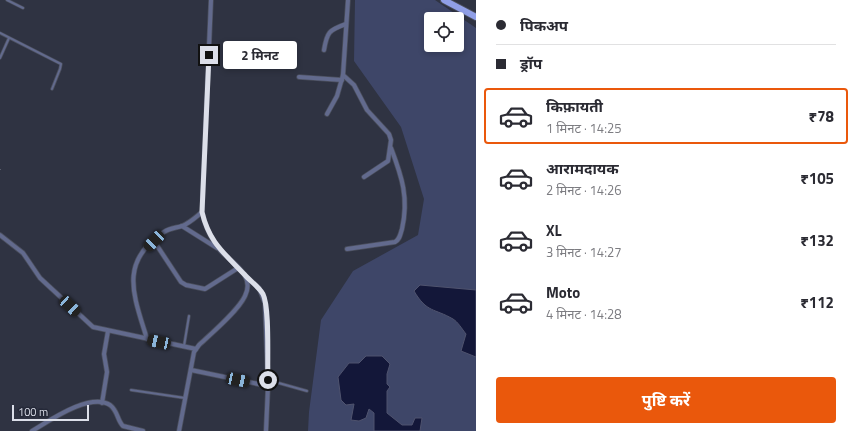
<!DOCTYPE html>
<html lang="hi">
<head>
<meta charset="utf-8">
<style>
  :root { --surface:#fff; --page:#f7f7f7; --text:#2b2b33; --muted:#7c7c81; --line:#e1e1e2; --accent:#ea580c }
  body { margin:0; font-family:"Titillium Web","Noto Sans Devanagari",sans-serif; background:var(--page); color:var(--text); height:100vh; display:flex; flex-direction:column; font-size:15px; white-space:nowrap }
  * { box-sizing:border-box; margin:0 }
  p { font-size:13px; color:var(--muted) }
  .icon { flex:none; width:22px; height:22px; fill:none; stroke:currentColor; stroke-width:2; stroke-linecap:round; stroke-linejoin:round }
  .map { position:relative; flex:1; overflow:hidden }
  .drawer { display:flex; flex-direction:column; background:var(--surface); width:380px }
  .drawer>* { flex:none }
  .hud { display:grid; align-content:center; height:88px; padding:0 20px; background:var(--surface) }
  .buttons { position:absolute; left:424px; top:12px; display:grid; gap:8px }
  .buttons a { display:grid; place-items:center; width:40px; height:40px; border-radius:4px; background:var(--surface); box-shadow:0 2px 6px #0003; font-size:20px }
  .scale { position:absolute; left:12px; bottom:10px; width:77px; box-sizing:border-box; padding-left:4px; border:2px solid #dcdfe9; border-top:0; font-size:11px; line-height:14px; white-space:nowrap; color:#dcdfe9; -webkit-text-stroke:3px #252938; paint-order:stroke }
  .end { position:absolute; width:18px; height:18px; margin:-9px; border:5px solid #dcdfe9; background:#111; box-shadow:0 0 0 2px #111 }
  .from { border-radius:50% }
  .bubble { position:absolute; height:28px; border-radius:4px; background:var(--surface); box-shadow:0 2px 6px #0003; font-size:13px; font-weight:700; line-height:28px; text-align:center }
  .car { position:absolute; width:12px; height:24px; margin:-12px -6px; border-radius:5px; box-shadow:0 0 3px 1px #0007; background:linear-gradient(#222 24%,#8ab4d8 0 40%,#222 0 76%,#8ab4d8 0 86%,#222 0) }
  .hud b { display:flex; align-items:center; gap:14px; height:38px; font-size:15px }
  .hud b+b { border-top:1px solid var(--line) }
  .hud i { width:10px; height:10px; background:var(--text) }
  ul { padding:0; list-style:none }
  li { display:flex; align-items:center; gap:12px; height:56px; margin:0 8px 6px; padding:0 12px; border:2px solid transparent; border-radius:4px }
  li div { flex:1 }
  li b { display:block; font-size:15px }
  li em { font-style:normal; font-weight:700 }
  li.on { border-color:var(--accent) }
  li>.icon { width:36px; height:36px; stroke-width:1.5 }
  .button { display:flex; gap:8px; margin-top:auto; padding:8px 20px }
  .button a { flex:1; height:46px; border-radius:4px; background:var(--accent); color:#fff; font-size:16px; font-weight:700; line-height:46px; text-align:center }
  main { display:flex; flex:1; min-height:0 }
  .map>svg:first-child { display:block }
  .green { fill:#3e4668; fill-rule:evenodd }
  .water { fill:#131739; stroke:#4f536e }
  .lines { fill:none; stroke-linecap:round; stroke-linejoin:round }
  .service-casing { stroke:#4b4f5d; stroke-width:3.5 }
  .minor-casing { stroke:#4b4f5d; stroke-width:5.5 }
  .primary-casing { stroke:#4b4f5d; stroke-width:8 }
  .path { stroke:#888b98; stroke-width:1; stroke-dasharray:3 3; stroke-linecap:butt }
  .service { stroke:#626a8d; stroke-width:2 }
  .minor { stroke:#626a8d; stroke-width:4 }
  .primary { stroke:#909fe7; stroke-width:6 }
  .route { stroke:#dcdfe9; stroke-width:5 }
</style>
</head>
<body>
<main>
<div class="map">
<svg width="476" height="431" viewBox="0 0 476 431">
  <rect width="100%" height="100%" fill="#2f3342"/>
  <!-- green -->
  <path class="green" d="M355,0H435L476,28V431H308L309,412L321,320L353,271L418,235L424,199L401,127L354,61ZM431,19H457V45H431Z"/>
  <!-- water -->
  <g class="water">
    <path d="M420,285L476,290V357L461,351L466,334C462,329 458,322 453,319C434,308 427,313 414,291Z"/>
    <path d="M366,356H382L390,364L387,374V384L390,387L387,391V413L402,425H412L415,418H422L420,431H374V413L369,409L366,418L359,421L351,420L354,404L346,405L341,400L338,377L349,363H359Z"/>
  </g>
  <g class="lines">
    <defs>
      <g id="service">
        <path d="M7,0L23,8"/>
        <path d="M0,33L61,64L60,69L52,89"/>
        <path d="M0,58L9,38"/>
        <path d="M184,346L189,316"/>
        <path d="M268,380L307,391"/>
        <path d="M131,390L185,398"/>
      </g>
      <g id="minor">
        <path d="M348,0L343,75L354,85L367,110L389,134L391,140L388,161L364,177"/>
        <path d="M324,50C327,32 329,30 346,24"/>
        <path d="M299,77L342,80"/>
        <path d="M327,114L337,96L343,75"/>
        <path d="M182,226L217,248"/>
        <path d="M0,235L23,253L40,278L93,327L196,349"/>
        <path d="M154,241L181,282L186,285L205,289L238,268"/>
        <path d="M347,249L395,242C400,239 400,235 402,229C409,198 402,177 391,148"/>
        <path d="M246,277L259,288L265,303L268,386L266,431"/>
        <path d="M147,339C134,296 118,262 164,232C170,228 176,228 182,226C190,223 196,217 202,212"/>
        <path d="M191,370L268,386"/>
        <path d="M102,403L107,372L104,354L108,331"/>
        <path d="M32,431C49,421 90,392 110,405C118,411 117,420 123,426L143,431"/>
        <path d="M179,431L194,352L199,345C212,333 238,311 245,296C256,274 230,262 219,249C210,238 205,225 202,212L211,0"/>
      </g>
      <path id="primary" d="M444,0L476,17"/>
    </defs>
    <!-- service casing -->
    <use href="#service" class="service-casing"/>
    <!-- minor casing -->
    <use href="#minor" class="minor-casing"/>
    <!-- primary casing -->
    <use href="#primary" class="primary-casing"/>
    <!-- path -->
    <path class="path" d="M0,170V169"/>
    <!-- service -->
    <use href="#service" class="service"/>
    <!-- minor -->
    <use href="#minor" class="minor"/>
    <!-- primary -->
    <use href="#primary" class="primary"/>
  </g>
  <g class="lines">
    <!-- route -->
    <path class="route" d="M209,55L202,212C209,242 224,253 244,274C250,281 258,286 263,294C270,308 267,362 268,380"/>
  </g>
</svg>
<div class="buttons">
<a><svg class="icon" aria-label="locate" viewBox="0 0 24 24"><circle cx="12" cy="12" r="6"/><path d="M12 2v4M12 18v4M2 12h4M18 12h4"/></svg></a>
</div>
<div class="scale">100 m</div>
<i class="end from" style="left:268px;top:380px"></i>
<i class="end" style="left:209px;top:55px"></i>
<div class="bubble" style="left:223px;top:41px;width:74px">2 मिनट</div>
<i class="car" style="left:154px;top:241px;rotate:225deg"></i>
<i class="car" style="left:70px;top:306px;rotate:133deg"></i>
<i class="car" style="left:159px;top:342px;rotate:282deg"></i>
<i class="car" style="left:238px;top:380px;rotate:102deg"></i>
</div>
<section class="drawer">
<div class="hud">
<b><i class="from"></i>पिकअप</b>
<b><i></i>ड्रॉप</b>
</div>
<ul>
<li class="on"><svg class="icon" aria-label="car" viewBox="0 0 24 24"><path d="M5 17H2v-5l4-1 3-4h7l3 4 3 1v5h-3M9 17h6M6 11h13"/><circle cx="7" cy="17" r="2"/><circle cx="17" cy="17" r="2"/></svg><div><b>किफ़ायती</b><p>1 मिनट · 14:25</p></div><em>₹78</em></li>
<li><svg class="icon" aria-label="car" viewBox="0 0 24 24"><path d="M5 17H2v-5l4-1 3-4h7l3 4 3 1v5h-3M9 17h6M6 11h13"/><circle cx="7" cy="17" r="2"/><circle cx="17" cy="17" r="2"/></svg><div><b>आरामदायक</b><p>2 मिनट · 14:26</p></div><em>₹105</em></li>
<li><svg class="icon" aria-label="car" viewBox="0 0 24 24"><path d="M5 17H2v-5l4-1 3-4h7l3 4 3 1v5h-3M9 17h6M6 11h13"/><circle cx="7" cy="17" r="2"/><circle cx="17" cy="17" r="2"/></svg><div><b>XL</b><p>3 मिनट · 14:27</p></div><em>₹132</em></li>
<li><svg class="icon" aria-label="car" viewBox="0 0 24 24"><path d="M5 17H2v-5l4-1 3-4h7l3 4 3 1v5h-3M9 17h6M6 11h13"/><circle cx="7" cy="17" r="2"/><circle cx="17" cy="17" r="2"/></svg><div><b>Moto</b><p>4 मिनट · 14:28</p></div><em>₹112</em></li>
</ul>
<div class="button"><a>पुष्टि करें</a></div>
</section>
</main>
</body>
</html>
